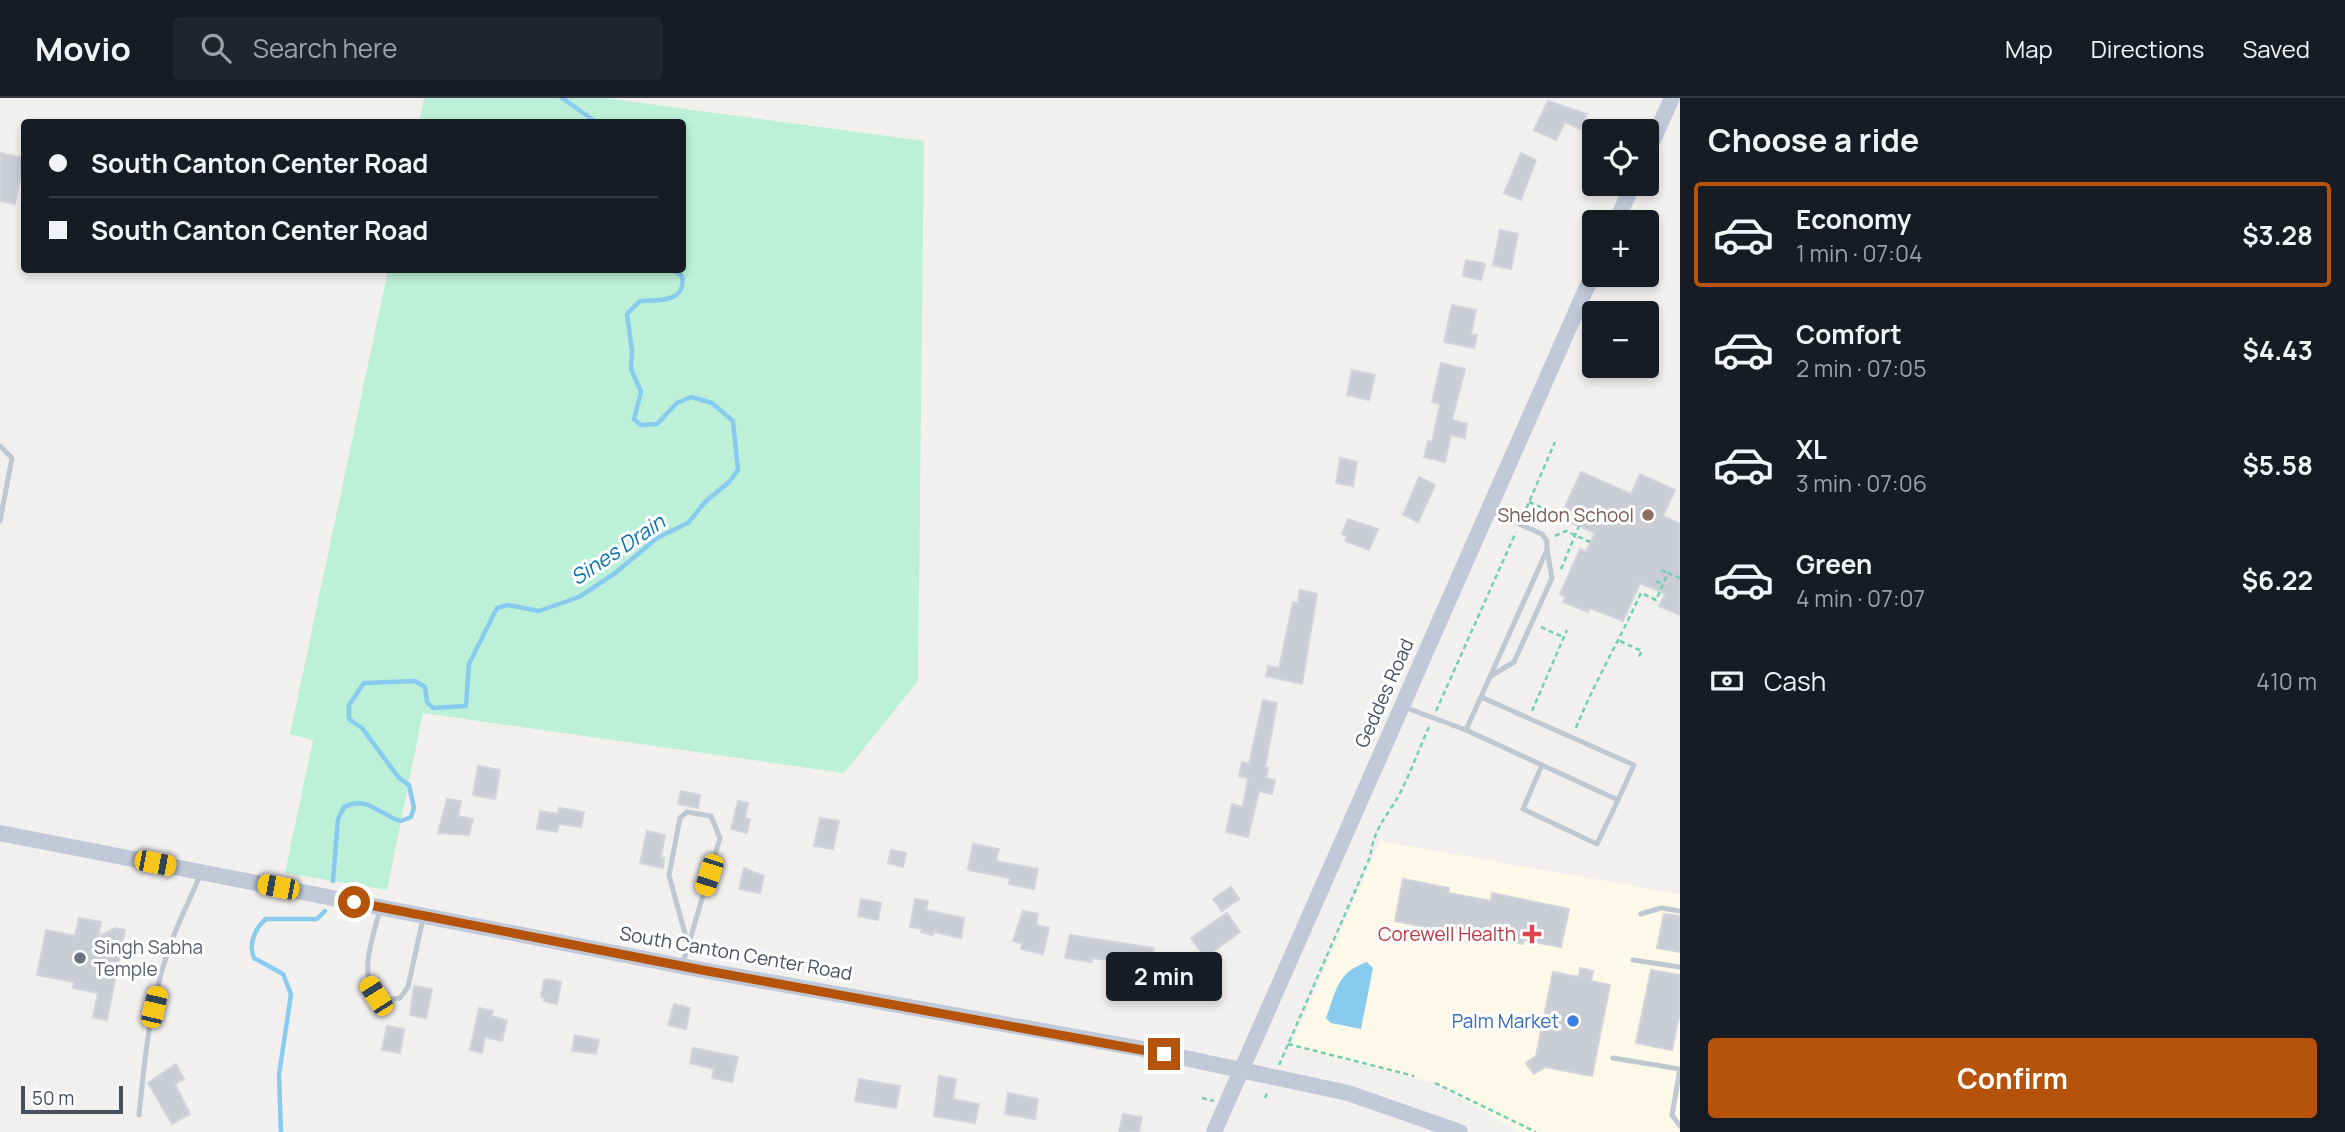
<!DOCTYPE html>
<html lang="en">
<head>
<meta charset="utf-8">
<style>
  :root { --surface:#171b24; --page:#20242c; --text:#f1f3f6; --muted:#9ea1a6; --line:#363941; --accent:#b45309 }
  body { margin:0; font-family:Manrope,sans-serif; background:var(--page); color:var(--text); height:100vh; display:flex; flex-direction:column; font-size:26px; white-space:nowrap }
  * { box-sizing:border-box; margin:0 }
  p { font-size:23px; color:var(--muted) }
  .icon { flex:none; width:38px; height:38px; fill:none; stroke:currentColor; stroke-width:2; stroke-linecap:round; stroke-linejoin:round }
  .map { position:relative; flex:1; overflow:hidden }
  .drawer { display:flex; flex-direction:column; background:var(--surface); width:665px }
  .drawer>* { flex:none }
  .banner { position:absolute; left:21px; top:21px; width:665px; height:154px; border-radius:7px; box-shadow:0 4px 10px #0003; display:grid; align-content:center; height:154px; padding:0 28px; background:var(--surface) }
  .tools { position:absolute; left:1582px; top:21px; display:grid; gap:14px }
  .tools a { display:grid; place-items:center; width:77px; height:77px; border-radius:7px; background:var(--surface); box-shadow:0 4px 10px #0003; font-size:35px }
  .scale { position:absolute; left:21px; bottom:18px; width:102px; box-sizing:border-box; padding-left:7px; border:4px solid #474f5d; border-top:0; font-size:19px; line-height:24px; white-space:nowrap; color:#474f5d; -webkit-text-stroke:5px #fff; paint-order:stroke }
  .end { position:absolute; width:32px; height:32px; margin:-16px; border:9px solid #b45309; background:#fff; box-shadow:0 0 0 4px #fff }
  .from { border-radius:50% }
  .bubble { position:absolute; height:49px; border-radius:7px; background:var(--surface); box-shadow:0 4px 10px #0003; font-size:23px; font-weight:700; line-height:49px; text-align:center }
  .car { position:absolute; width:21px; height:42px; margin:-21px -10px; border-radius:9px; box-shadow:0 0 5px 2px #0007; background:linear-gradient(#f5c518 24%,#345 0 40%,#f5c518 0 76%,#345 0 86%,#f5c518 0) }
  .banner b { display:flex; align-items:center; gap:24px; height:66px; font-size:26px }
  .banner b+b { border-top:2px solid var(--line) }
  .banner i { width:18px; height:18px; background:var(--text) }
  ul { padding:0; list-style:none }
  li { display:flex; align-items:center; gap:21px; height:105px; margin:0 14px 10px; padding:0 14px; border:4px solid transparent; border-radius:7px }
  li div { flex:1 }
  li b { display:block; font-size:26px }
  li em { font-style:normal; font-weight:700 }
  li.active { border-color:var(--accent) }
  li>.icon { width:63px; height:63px; stroke-width:1.5 }
  h2 { padding:0 28px; font-size:32px; line-height:84px }
  .pay { display:flex; align-items:center; gap:18px; height:77px; padding:0 28px; font-size:26px }
  .pay p { margin-inline-start:auto }
  .cta { display:flex; gap:14px; margin-top:auto; padding:14px 28px }
  .cta a { flex:1; height:80px; border-radius:7px; background:var(--accent); color:#fff; font-size:28px; font-weight:700; line-height:80px; text-align:center }
  header { display:flex; align-items:center; gap:42px; box-sizing:border-box; height:98px; padding:0 35px; background:var(--surface); border-bottom:2px solid var(--line) }
  header strong { font-size:33px }
  nav { display:flex; gap:38px; margin-inline-start:auto; font-size:24px }
  .search { width:490px; height:63px; background:var(--page); display:flex; align-items:center; gap:18px; box-sizing:border-box; padding:0 24px; border-radius:7px; color:var(--muted); font-size:26px }
  main { display:flex; flex:1; min-height:0 }
  .map>svg:first-child { display:block }
  .commercial { fill:#fcf9e8 }
  .green { fill:#bcf0d8 }
  .water { fill:#89cbee }
  .lines { fill:none; stroke-linecap:round; stroke-linejoin:round }
  .stream { stroke:#89cbee; stroke-width:4.5 }
  .building { fill:#cbcdd5; stroke:#d3d4db; stroke-width:2 }
  .path { stroke:#74cfaf; stroke-width:2.5; stroke-dasharray:5 3.5; stroke-linecap:butt }
  .lane { stroke:#bfc7d1; stroke-width:5 }
  .secondary { stroke:#c1c9d8; stroke-width:16 }
  .route { stroke:#b45309; stroke-width:9 }
  .education-dot { fill:#8d6e63; stroke:#fff; stroke-width:2.5 }
  .health-dot { fill:#e0444e; stroke:#fff; stroke-width:2.5 }
  .worship-dot { fill:#6b7280; stroke:#fff; stroke-width:2.5 }
  .shop-dot { fill:#3f7fe0; stroke:#fff; stroke-width:2.5 }
  .labels { text-anchor:middle; stroke-width:6; stroke-linejoin:round; paint-order:stroke }
  .education-label { font-size:19px; fill:#785e54; stroke:#fff; text-anchor:end }
  .street-label { font-size:19px; fill:#474f5d; stroke:#fff }
  .health-label { font-size:19px; fill:#be3a42; stroke:#fff; text-anchor:end }
  .worship-label { font-size:19px; fill:#5b616d; stroke:#fff; text-anchor:start }
  .shop-label { font-size:19px; fill:#366cbe; stroke:#fff; text-anchor:end }
  .water-label { font-size:21px; font-style:italic; fill:#0974ae; stroke:#fff }
</style>
</head>
<body>
<header>
<strong>Movio</strong>
<div class="search"><svg class="icon" aria-label="search" viewBox="0 0 24 24"><circle cx="10" cy="10" r="6"/><path d="M15 15l6 6"/></svg>Search here</div>
<nav><a>Map</a><a>Directions</a><a>Saved</a></nav>
</header>
<main>
<div class="map">
<svg width="1680" height="1034" viewBox="0 0 1680 1034">
  <rect width="100%" height="100%" fill="#f2efef"/>
  <!-- commercial -->
  <path class="commercial" d="M1380,743L1680,796V1034H1520L1435,985L1291,949Z"/>
  <!-- green -->
  <path class="green" d="M424,0H605L924,43L918,583L844,675L423,615L387,792L285,775L313,642L290,636L388,172H682V24H419Z"/>
  <!-- water -->
  <path class="water" d="M1367,864L1373,870L1361,931L1331,925L1326,920C1337,892 1336,875 1367,864Z"/>
  <g class="lines">
    <!-- stream -->
    <g class="stream">
      <path d="M562,0L596,24"/>
      <path d="M333,783L338,721L344,709C368,697 381,718 401,723L411,719L414,710L409,687L399,680L362,630L349,621V607L364,585L415,583L425,589L427,604L433,610L466,608L469,566L497,510L508,507L539,513L579,499L614,476L657,440L688,425L706,403L729,384L738,372L733,323L712,305L691,299L677,305L657,326L641,327L634,321L641,294L631,271L632,253L627,216L640,203C658,202 687,205 682,178L673,172"/>
      <path d="M281,1034L279,977L291,896L283,876L254,860C248,847 255,830 266,821H317L325,813"/>
    </g>
  </g>
  <!-- building -->
  <g class="building">
    <path d="M1548,3L1587,16L1580,31L1565,24L1556,42L1534,32Z"/>
    <path d="M0,55L24,60L15,106L0,103Z"/>
    <path d="M1521,55L1536,62L1521,102L1504,95Z"/>
    <path d="M1500,132L1518,136L1511,171L1493,167Z"/>
    <path d="M1466,162L1485,166L1481,182L1463,178Z"/>
    <path d="M1452,207L1476,212L1471,236L1477,237L1474,250L1444,244Z"/>
    <path d="M1441,265L1465,271L1452,322L1467,326L1465,340L1451,337L1445,364L1424,359L1428,343L1432,344L1440,306L1432,304Z"/>
    <path d="M1352,272L1375,277L1369,302L1347,297Z"/>
    <path d="M1340,360L1357,364L1353,388L1336,385Z"/>
    <path d="M1581,374L1631,396L1640,376L1675,392L1663,418L1680,426V517L1659,508L1665,496L1640,485L1623,523L1590,510L1588,514L1563,504L1566,499L1560,496L1580,451L1586,454L1595,435L1560,420Z"/>
    <path d="M1419,379L1435,387L1418,424L1403,417Z"/>
    <path d="M1348,421L1378,431L1369,452L1345,443L1347,438L1342,436Z"/>
    <path d="M1300,492L1317,496L1302,586L1266,578L1268,568L1279,570L1293,504L1298,505Z"/>
    <path d="M1263,602L1277,605L1265,670H1268L1266,680L1275,682L1272,696L1259,693L1248,739L1226,734L1232,706L1243,709L1248,680L1239,678L1242,664L1249,666Z"/>
    <path d="M478,668L500,672L495,701L473,697Z"/>
    <path d="M681,693L700,697L698,710L678,706Z"/>
    <path d="M447,701L461,703L458,718L473,721L469,737L438,735Z"/>
    <path d="M738,703L748,705L745,720L750,721L747,735L731,731Z"/>
    <path d="M559,710L584,714L581,729L559,726L557,734L537,731L540,713L558,716Z"/>
    <path d="M820,720L839,723L833,751L814,748Z"/>
    <path d="M647,733L665,737L661,759L664,760L663,770L640,765Z"/>
    <path d="M973,746L999,751L996,763L1038,771L1034,791L1009,786L1010,780L968,772Z"/>
    <path d="M891,752L906,755L903,769L888,765Z"/>
    <path d="M744,770L764,778L760,795L739,791Z"/>
    <path d="M1403,781L1449,790L1448,795L1491,803L1492,795L1569,811L1561,849L1524,842L1523,846L1475,837L1474,839L1395,823Z"/>
    <path d="M1231,789L1239,801L1222,813L1213,801Z"/>
    <path d="M861,801L881,805L878,822L858,818Z"/>
    <path d="M915,801L928,803L926,812L964,820L961,840L934,834L933,837L921,834L922,831L910,829Z"/>
    <path d="M1023,813L1038,816L1036,827L1049,830L1043,856L1021,851L1022,845L1013,843Z"/>
    <path d="M1227,815L1240,834L1205,859L1191,840Z"/>
    <path d="M1664,816L1680,818V854L1657,850Z"/>
    <path d="M79,820L101,824L98,839L115,830L125,832L107,922L93,919L98,895L73,890L74,884L37,877L46,832L75,838Z"/>
    <path d="M1070,837L1154,850L1153,855L1168,858L1165,874L1108,862L1092,860V864L1065,860Z"/>
    <path d="M1580,870L1593,873L1591,883L1610,887L1592,978L1545,969L1534,976L1526,965L1536,958L1553,874L1579,879Z"/>
    <path d="M1651,872L1680,877V914L1672,952L1636,945Z"/>
    <path d="M548,881L561,884L557,906L544,903L545,900L541,899L544,882Z"/>
    <path d="M414,888L432,891L426,920L410,917Z"/>
    <path d="M674,906L690,910L686,931L668,927Z"/>
    <path d="M479,910L493,913L491,918L507,922L502,943L485,939L482,955L470,952Z"/>
    <path d="M387,928L404,931L400,955L382,952Z"/>
    <path d="M575,937L599,942L596,956L572,953Z"/>
    <path d="M693,950L738,959L732,984L712,980L714,971L690,965Z"/>
    <path d="M176,966L184,981L175,986L190,1016L172,1026L148,985Z"/>
    <path d="M939,978L956,981L953,1001L979,1006L975,1025L934,1018Z"/>
    <path d="M859,981L900,988L896,1010L855,1003Z"/>
    <path d="M1008,995L1038,1001L1035,1021L1005,1016Z"/>
    <path d="M1123,1016L1142,1019L1139,1034H1119Z"/>
  </g>
  <g class="lines">
    <!-- path -->
    <g class="path">
      <path d="M1529,404L1561,418"/>
      <path d="M1523,418L1555,344"/>
      <path d="M1555,438L1566,433L1590,444"/>
      <path d="M1561,471L1579,428"/>
      <path d="M1661,472L1668,475"/>
      <path d="M1656,483L1663,486"/>
      <path d="M1541,529L1563,539"/>
      <path d="M1620,543L1642,553L1638,560"/>
      <path d="M1436,613L1516,434"/>
      <path d="M1532,613L1567,532"/>
      <path d="M1576,630C1595,583 1620,541 1641,495L1656,502L1668,475L1680,480"/>
      <path d="M1288,946L1414,978"/>
      <path d="M1279,967L1370,759C1375,727 1386,721 1400,695C1411,674 1419,651 1429,629"/>
      <path d="M1435,985L1536,1034"/>
      <path d="M1202,1000L1214,1003"/>
      <path d="M1265,1000L1268,993"/>
    </g>
    <!-- lane -->
    <g class="lane">
      <path d="M0,348L12,360L0,423"/>
      <path d="M1491,578L1514,564L1552,480L1547,452"/>
      <path d="M1404,609L1466,632L1618,702L1634,667L1481,599"/>
      <path d="M1466,632L1547,452V443L1542,436L1489,413"/>
      <path d="M1542,667L1523,711L1597,746L1618,702"/>
      <path d="M380,811C373,840 359,872 375,898L387,902L400,900L408,889L423,821"/>
      <path d="M1641,816L1661,810L1680,813"/>
      <path d="M1633,862L1680,869"/>
      <path d="M683,865L720,740L711,718L687,714L680,720L669,777L687,843"/>
      <path d="M1613,960L1680,971L1672,1017L1680,1028"/>
      <path d="M139,1017C145,956 151,894 174,837C182,817 192,797 200,777"/>
    </g>
    <!-- secondary -->
    <g class="secondary">
      <path d="M1647,55L1672,0"/>
      <path d="M1616,124L1633,86"/>
      <path d="M0,735L702,872L1138,950L1348,995L1460,1034"/>
      <path d="M1214,1034L1594,173"/>
    </g>
  </g>
  <g class="lines">
    <!-- route -->
    <path class="route" d="M354,804L702,872L1164,956"/>
  </g>
  <!-- markers -->
  <circle class="education-dot" cx="1648" cy="417" r="7"/>
  <path class="health-dot" d="M1528.5 825.5h7v7h7v7h-7v7h-7v-7h-7v-7h7z"/>
  <circle class="worship-dot" cx="80" cy="860" r="7"/>
  <circle class="shop-dot" cx="1573" cy="923" r="7"/>
  <g class="labels">
    <!-- education labels -->
    <g class="education-label">
      <text x="1634" y="424">Sheldon School</text>
    </g>
    <!-- street labels -->
    <g class="street-label">
      <text transform="translate(1384 595) rotate(-66)" y="7">Geddes Road</text>
      <text transform="translate(736 855) rotate(10)" y="7">South Canton Center Road</text>
    </g>
    <!-- health labels -->
    <g class="health-label">
      <text x="1516" y="843">Corewell Health</text>
    </g>
    <!-- worship labels -->
    <g class="worship-label">
      <text x="94" y="856">Singh Sabha<tspan x="94" dy="22">Temple</tspan></text>
    </g>
    <!-- shop labels -->
    <g class="shop-label">
      <text x="1559" y="930">Palm Market</text>
    </g>
    <!-- water labels -->
    <g class="water-label">
      <text transform="translate(618 452) rotate(-34)" y="7">Sines Drain</text>
    </g>
  </g>
</svg>
<div class="tools">
<a><svg class="icon" aria-label="locate" viewBox="0 0 24 24"><circle cx="12" cy="12" r="6"/><path d="M12 2v4M12 18v4M2 12h4M18 12h4"/></svg></a>
<a>+</a>
<a>−</a>
</div>
<div class="scale">50 m</div>
<i class="end from" style="left:354px;top:804px"></i>
<i class="end" style="left:1164px;top:956px"></i>
<div class="bubble" style="left:1106px;top:854px;width:116px">2 min</div>
<i class="car" style="left:155px;top:765px;rotate:101deg"></i>
<i class="car" style="left:709px;top:777px;rotate:198deg"></i>
<i class="car" style="left:278px;top:789px;rotate:281deg"></i>
<i class="car" style="left:376px;top:898px;rotate:328deg"></i>
<i class="car" style="left:154px;top:909px;rotate:13deg"></i>
<div class="banner">
<b><i class="from"></i>South Canton Center Road</b>
<b><i></i>South Canton Center Road</b>
</div>
</div>
<section class="drawer">
<h2>Choose a ride</h2>
<ul>
<li class="active"><svg class="icon" aria-label="car" viewBox="0 0 24 24"><path d="M5 17H2v-5l4-1 3-4h7l3 4 3 1v5h-3M9 17h6M6 11h13"/><circle cx="7" cy="17" r="2"/><circle cx="17" cy="17" r="2"/></svg><div><b>Economy</b><p>1 min · 07:04</p></div><em>$3.28</em></li>
<li><svg class="icon" aria-label="car" viewBox="0 0 24 24"><path d="M5 17H2v-5l4-1 3-4h7l3 4 3 1v5h-3M9 17h6M6 11h13"/><circle cx="7" cy="17" r="2"/><circle cx="17" cy="17" r="2"/></svg><div><b>Comfort</b><p>2 min · 07:05</p></div><em>$4.43</em></li>
<li><svg class="icon" aria-label="car" viewBox="0 0 24 24"><path d="M5 17H2v-5l4-1 3-4h7l3 4 3 1v5h-3M9 17h6M6 11h13"/><circle cx="7" cy="17" r="2"/><circle cx="17" cy="17" r="2"/></svg><div><b>XL</b><p>3 min · 07:06</p></div><em>$5.58</em></li>
<li><svg class="icon" aria-label="car" viewBox="0 0 24 24"><path d="M5 17H2v-5l4-1 3-4h7l3 4 3 1v5h-3M9 17h6M6 11h13"/><circle cx="7" cy="17" r="2"/><circle cx="17" cy="17" r="2"/></svg><div><b>Green</b><p>4 min · 07:07</p></div><em>$6.22</em></li>
</ul>
<div class="pay"><svg class="icon" aria-label="cash" viewBox="0 0 24 24"><path d="M3 7h18v10H3z"/><circle cx="12" cy="12" r="2"/></svg>Cash<p>410 m</p></div>
<div class="cta"><a>Confirm</a></div>
</section>
</main>
</body>
</html>
